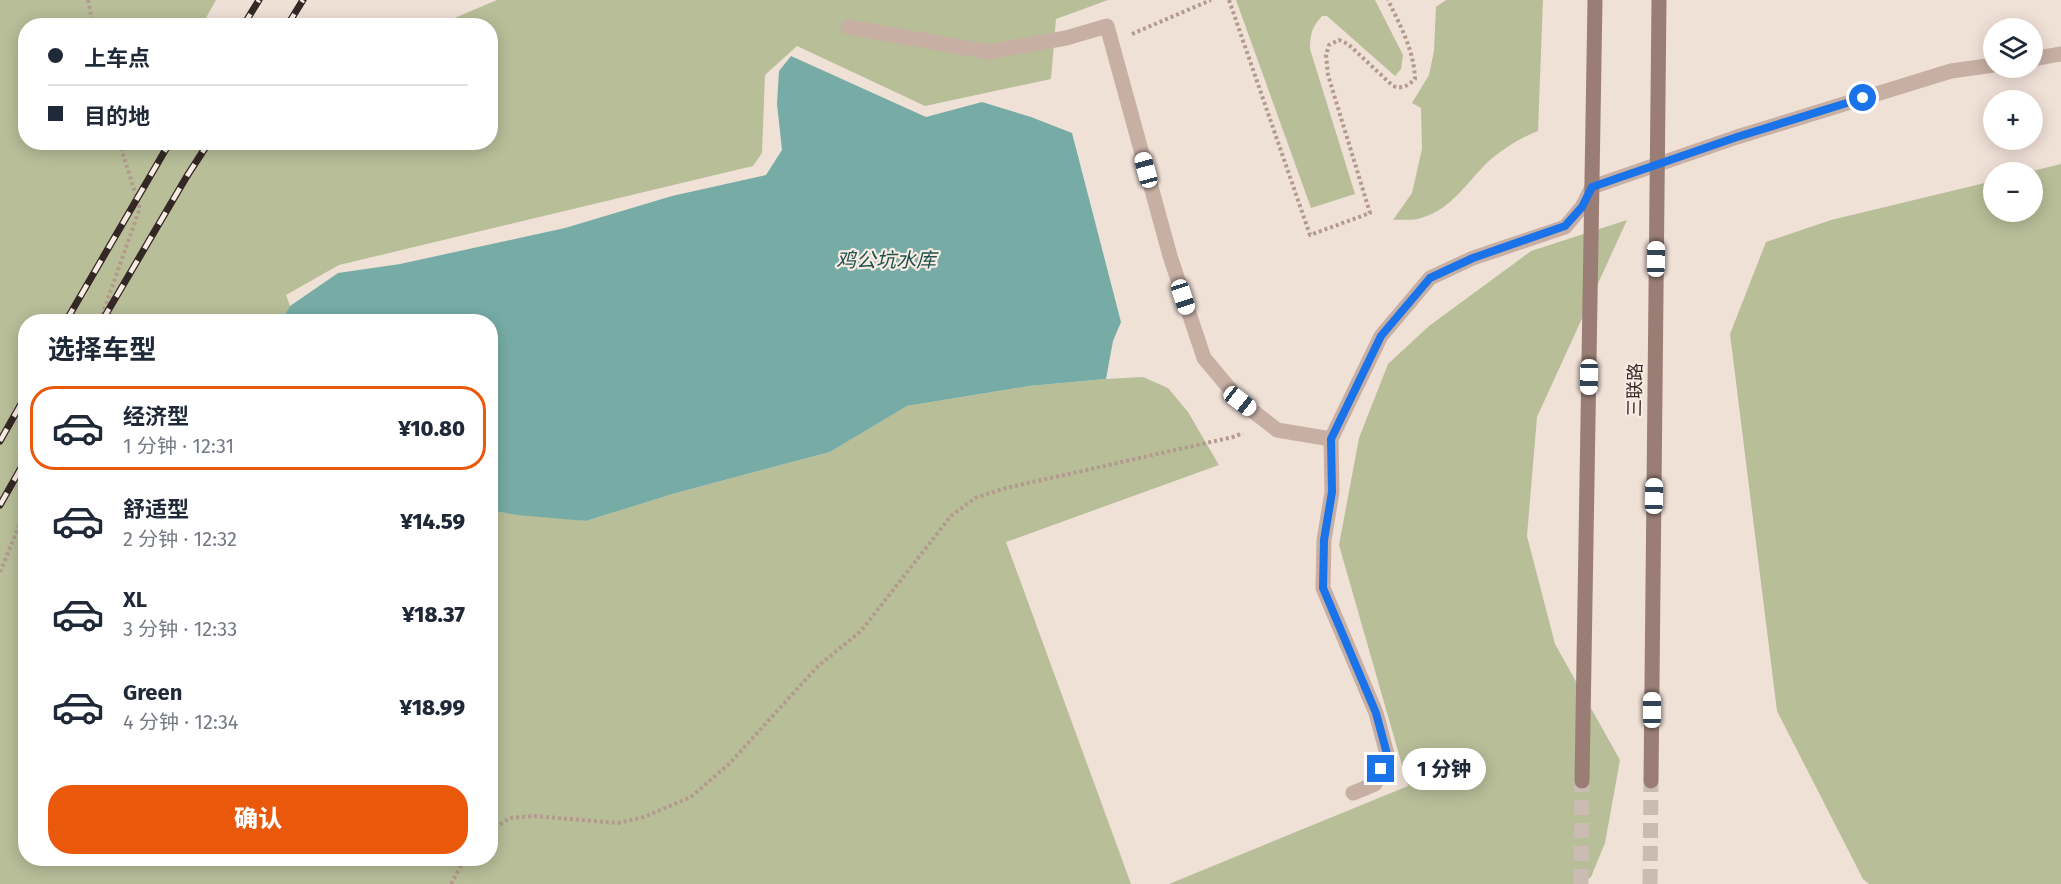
<!DOCTYPE html>
<html lang="zh">
<head>
<meta charset="utf-8">
<style>
  :root { --surface:#fff; --page:#f2f2f3; --text:#1f2937; --muted:#747a83; --line:#e0e1e3; --accent:#ea580c }
  body { margin:0; font-family:"Fira Sans","Noto Sans SC",sans-serif; background:var(--page); color:var(--text); height:100vh; display:flex; flex-direction:column; font-size:22px; white-space:nowrap }
  * { box-sizing:border-box; margin:0 }
  p { font-size:20px; color:var(--muted) }
  .icon { flex:none; width:33px; height:33px; fill:none; stroke:currentColor; stroke-width:2; stroke-linecap:round; stroke-linejoin:round }
  .map { position:relative; flex:1; overflow:hidden }
  .panel { position:absolute; left:18px; top:314px; width:480px; height:552px; display:flex; flex-direction:column; background:var(--surface); border-radius:24px; box-shadow:0 3px 15px #0003 }
  .panel>* { flex:none }
  .guide { position:absolute; left:18px; top:18px; width:480px; height:132px; border-radius:24px; box-shadow:0 3px 15px #0003; display:grid; align-content:center; height:132px; padding:0 30px; background:var(--surface) }
  .fabs { position:absolute; left:1983px; top:18px; display:grid; gap:12px }
  .fabs a { display:grid; place-items:center; width:60px; height:60px; border-radius:50%; background:var(--surface); box-shadow:0 3px 15px #0003; font-size:30px }
  .end { position:absolute; width:27px; height:27px; margin:-14px; border:8px solid #1a73e8; background:#fff; box-shadow:0 0 0 3px #fff }
  .from { border-radius:50% }
  .bubble { position:absolute; height:42px; border-radius:21px; background:var(--surface); box-shadow:0 3px 15px #0003; font-size:20px; font-weight:800; line-height:42px; text-align:center }
  .car { position:absolute; width:18px; height:36px; margin:-18px -9px; border-radius:8px; box-shadow:0 0 4px 2px #0007; background:linear-gradient(#fff 24%,#345 0 40%,#fff 0 76%,#345 0 86%,#fff 0) }
  .guide b { display:flex; align-items:center; gap:21px; height:57px; font-size:22px }
  .guide b+b { border-top:2px solid var(--line) }
  .guide i { width:15px; height:15px; background:var(--text) }
  ul { padding:0; list-style:none }
  li { display:flex; align-items:center; gap:18px; height:84px; margin:0 12px 9px; padding:0 18px; border:3px solid transparent; border-radius:24px }
  li div { flex:1 }
  li b { display:block; font-size:22px }
  li em { font-style:normal; font-weight:800 }
  li.current { border-color:var(--accent) }
  li>.icon { width:54px; height:54px; stroke-width:1.5 }
  h2 { padding:0 30px; font-size:27px; line-height:72px }
  .cta { display:flex; gap:12px; margin-top:auto; padding:12px 30px }
  .cta a { flex:1; height:69px; border-radius:24px; background:var(--accent); color:#fff; font-size:24px; font-weight:800; line-height:69px; text-align:center }
  .map>svg:first-child { display:block }
  .green { fill:#b7be98 }
  .water { fill:#77aca6 }
  .lines { fill:none; stroke-linecap:round; stroke-linejoin:round }
  .secondary-tunnel { stroke:#cabcb3; stroke-width:15; stroke-dasharray:15 8; stroke-linecap:butt }
  .path { stroke:#b3998e; stroke-width:4; stroke-dasharray:3 3; stroke-linecap:butt }
  .lane { stroke:#c7afa4; stroke-width:15 }
  .street { stroke:#c7afa4; stroke-width:15 }
  .secondary { stroke:#9a7e76; stroke-width:15 }
  .rail-casing { stroke:#332825; stroke-width:7 }
  .rail { stroke:#f8ebe3; stroke-width:4.5; stroke-dasharray:14; stroke-linecap:butt }
  .route { stroke:#1a73e8; stroke-width:8 }
  .labels { text-anchor:middle; stroke-width:4.5; stroke-linejoin:round; paint-order:stroke }
  .street-label { font-size:18px; fill:#332825; stroke:#f8ebe3 }
  .water-label { font-size:20px; font-style:italic; fill:#1d524e; stroke:#f8ebe3 }
</style>
</head>
<body>
<div class="map">
<svg width="2061" height="884" viewBox="0 0 2061 884">
  <rect width="100%" height="100%" fill="#f0e1d7"/>
  <!-- green -->
  <g class="green">
    <path d="M0,0H216L202,25L26,26V142H490V26L438,25L497,0H1108L1056,19L1051,79L925,106L797,46L765,75L762,153L753,166L339,265L286,295L290,306L281,321H26V858H490L491,510L586,521L676,493L830,452L907,406L1029,386L1106,379L1143,377L1168,388L1188,412L1219,465L1006,542L1131,884H0Z"/>
    <path d="M1236,0H1375L1403,55L1401,69L1395,76L1327,16H1322C1312,27 1310,34 1310,49L1355,194L1311,208Z"/>
    <path d="M1446,0H1543L1538,131C1520,138 1506,147 1491,159C1468,180 1453,209 1421,218C1412,221 1402,219 1393,220L1412,193L1422,149L1421,108L1412,103L1429,75L1434,51L1436,7Z"/>
    <path d="M2061,164V884H1869L1863,879L1777,711L1730,334L1766,242L1831,220L1993,181L1994,212H2032V172H2028Z"/>
    <path d="M1627,220L1537,417L1527,536L1555,644L1620,760L1605,843L1591,877L1580,884H1169L1408,786L1339,545L1359,438L1388,364L1429,326L1531,251Z"/>
  </g>
  <!-- water -->
  <path class="water" d="M791,56L926,117L982,102L1031,117L1072,133L1121,322L1113,341L1106,379L1029,386L907,406L830,452L676,493L586,521L517,515L491,510L490,321H281L290,306L338,273L400,264L565,228L672,196L766,175L782,150L777,104L779,71Z"/>
  <g class="lines">
    <!-- secondary-tunnel -->
    <g class="secondary-tunnel">
      <path d="M1581,884L1582,781"/>
      <path d="M1650,884L1651,781"/>
    </g>
    <!-- path -->
    <g class="path">
      <path d="M88,0L93,26"/>
      <path d="M1229,0L1310,235L1370,213L1328,75L1326,55L1329,45L1339,40L1348,44L1393,86C1403,89 1407,86 1415,79C1414,50 1400,25 1388,0"/>
      <path d="M1132,34L1211,0"/>
      <path d="M100,321L140,208L119,142"/>
      <path d="M0,572L26,509"/>
      <path d="M490,831L510,818L533,816L618,823L644,817L691,797L730,763L818,666L861,631L951,516L975,498L1006,488L1233,437L1243,433"/>
      <path d="M451,884L465,858"/>
    </g>
    <!-- lane -->
    <path class="lane" d="M848,27L989,52L1066,38L1107,26L1170,256L1204,358L1240,401L1277,430L1331,439"/>
    <!-- street -->
    <g class="street">
      <path d="M2032,59L2061,54"/>
      <path d="M1353,793L1375,784L1387,754L1376,713L1323,588L1324,540L1332,492L1331,439L1381,336L1430,278L1473,258L1565,227L1582,207L1592,187L1737,137L1951,71L1994,65"/>
    </g>
    <!-- secondary -->
    <g class="secondary">
      <path d="M1582,781L1595,0"/>
      <path d="M1651,781L1659,0"/>
    </g>
    <defs>
      <g id="rail">
        <path d="M243,26L259,0"/>
        <path d="M287,26L303,0"/>
        <path d="M66,321L170,142"/>
        <path d="M102,321L187,176L209,142"/>
        <path d="M0,441L26,395"/>
        <path d="M0,505L26,459"/>
      </g>
    </defs>
    <!-- rail casing -->
    <use href="#rail" class="rail-casing"/>
    <!-- rail -->
    <use href="#rail" class="rail"/>
  </g>
  <g class="lines">
    <!-- route -->
    <path class="route" d="M1381,769L1387,754L1376,713L1323,588L1324,540L1332,492L1331,439L1381,336L1430,278L1473,258L1565,226L1582,207L1592,187L1737,137L1863,98"/>
  </g>
  <g class="labels">
    <!-- street labels -->
    <g class="street-label">
      <text transform="translate(1635 390) rotate(-89)" y="6">三联路</text>
    </g>
    <!-- water labels -->
    <g class="water-label">
      <text x="886" y="267">鸡公坑水库</text>
    </g>
  </g>
</svg>
<div class="fabs">
<a><svg class="icon" aria-label="layers" viewBox="0 0 24 24"><path d="M12 4l9 5-9 5-9-5zM3 14l9 5 9-5"/></svg></a>
<a>+</a>
<a>−</a>
</div>
<i class="end from" style="left:1863px;top:98px"></i>
<i class="end" style="left:1381px;top:769px"></i>
<div class="bubble" style="left:1402px;top:748px;width:84px">1 分钟</div>
<i class="car" style="left:1146px;top:170px;rotate:345deg"></i>
<i class="car" style="left:1656px;top:259px;rotate:1deg"></i>
<i class="car" style="left:1183px;top:297px;rotate:162deg"></i>
<i class="car" style="left:1589px;top:377px;rotate:181deg"></i>
<i class="car" style="left:1240px;top:401px;rotate:128deg"></i>
<i class="car" style="left:1654px;top:496px;rotate:1deg"></i>
<i class="car" style="left:1652px;top:710px;rotate:0deg"></i>
<div class="guide">
<b><i class="from"></i>上车点</b>
<b><i></i>目的地</b>
</div>
<section class="panel">
<h2>选择车型</h2>
<ul>
<li class="current"><svg class="icon" aria-label="car" viewBox="0 0 24 24"><path d="M5 17H2v-5l4-1 3-4h7l3 4 3 1v5h-3M9 17h6M6 11h13"/><circle cx="7" cy="17" r="2"/><circle cx="17" cy="17" r="2"/></svg><div><b>经济型</b><p>1 分钟 · 12:31</p></div><em>¥10.80</em></li>
<li><svg class="icon" aria-label="car" viewBox="0 0 24 24"><path d="M5 17H2v-5l4-1 3-4h7l3 4 3 1v5h-3M9 17h6M6 11h13"/><circle cx="7" cy="17" r="2"/><circle cx="17" cy="17" r="2"/></svg><div><b>舒适型</b><p>2 分钟 · 12:32</p></div><em>¥14.59</em></li>
<li><svg class="icon" aria-label="car" viewBox="0 0 24 24"><path d="M5 17H2v-5l4-1 3-4h7l3 4 3 1v5h-3M9 17h6M6 11h13"/><circle cx="7" cy="17" r="2"/><circle cx="17" cy="17" r="2"/></svg><div><b>XL</b><p>3 分钟 · 12:33</p></div><em>¥18.37</em></li>
<li><svg class="icon" aria-label="car" viewBox="0 0 24 24"><path d="M5 17H2v-5l4-1 3-4h7l3 4 3 1v5h-3M9 17h6M6 11h13"/><circle cx="7" cy="17" r="2"/><circle cx="17" cy="17" r="2"/></svg><div><b>Green</b><p>4 分钟 · 12:34</p></div><em>¥18.99</em></li>
</ul>
<div class="cta"><a>确认</a></div>
</section>
</div>
</body>
</html>
